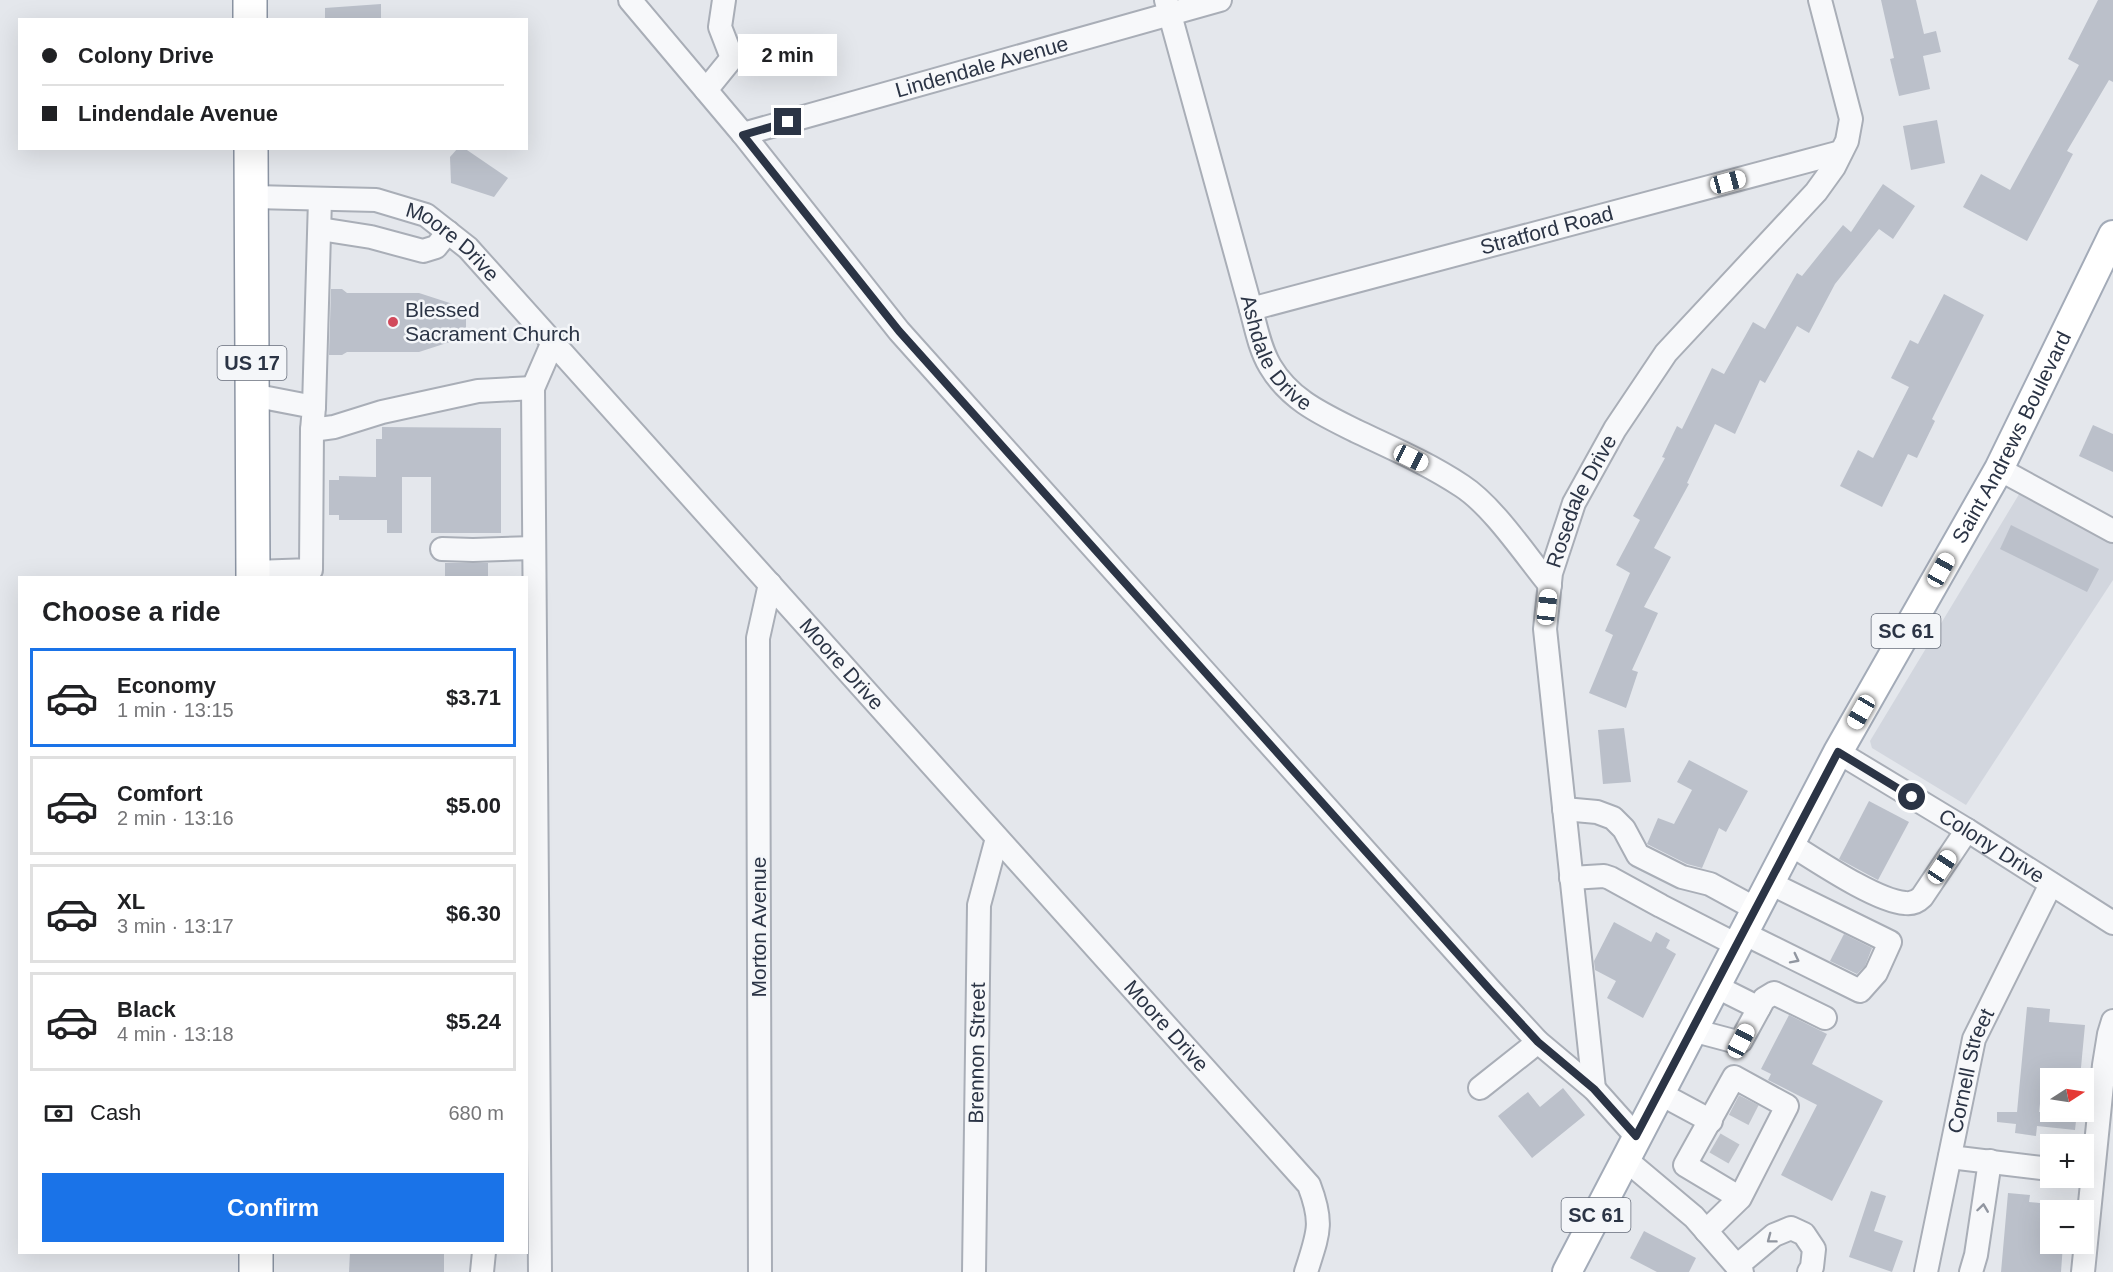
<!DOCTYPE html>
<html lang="en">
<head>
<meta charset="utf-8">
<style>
  :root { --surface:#fff; --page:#f6f6f6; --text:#202124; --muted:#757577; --line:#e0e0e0; --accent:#1a73e8 }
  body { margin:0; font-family:Arial,sans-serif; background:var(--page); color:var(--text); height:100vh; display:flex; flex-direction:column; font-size:22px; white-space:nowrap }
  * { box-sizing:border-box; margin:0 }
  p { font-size:20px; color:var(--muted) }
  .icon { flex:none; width:33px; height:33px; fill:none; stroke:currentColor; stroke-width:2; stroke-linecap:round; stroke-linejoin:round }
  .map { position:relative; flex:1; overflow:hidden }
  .sheet { position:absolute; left:18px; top:576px; width:510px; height:678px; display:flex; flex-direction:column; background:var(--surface); border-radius:0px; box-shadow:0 6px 24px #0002 }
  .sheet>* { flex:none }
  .top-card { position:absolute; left:18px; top:18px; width:510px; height:132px; border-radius:0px; box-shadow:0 6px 24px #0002; display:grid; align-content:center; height:132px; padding:0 24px; background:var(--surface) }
  .needle { width:39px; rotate:78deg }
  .tools { position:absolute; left:2040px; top:1068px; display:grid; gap:12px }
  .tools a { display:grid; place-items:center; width:54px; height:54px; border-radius:0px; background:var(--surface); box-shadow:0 6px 24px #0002; font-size:30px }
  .end { position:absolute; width:27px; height:27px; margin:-14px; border:8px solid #2b3445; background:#fff; box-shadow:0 0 0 3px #fff }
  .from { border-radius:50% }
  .bubble { position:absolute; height:42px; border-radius:0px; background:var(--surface); box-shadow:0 6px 24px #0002; font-size:20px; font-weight:700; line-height:42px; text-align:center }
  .car { position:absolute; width:18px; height:36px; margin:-18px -9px; border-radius:8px; box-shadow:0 0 4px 2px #0007; background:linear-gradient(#fff 24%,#345 0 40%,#fff 0 76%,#345 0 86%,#fff 0) }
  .top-card b { display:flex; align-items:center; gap:21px; height:57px; font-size:22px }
  .top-card b+b { border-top:2px solid var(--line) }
  .top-card i { width:15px; height:15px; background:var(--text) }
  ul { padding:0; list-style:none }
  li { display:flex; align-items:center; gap:18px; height:99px; margin:0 12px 9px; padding:0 12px; border:3px solid var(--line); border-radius:0px }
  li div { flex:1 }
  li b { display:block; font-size:22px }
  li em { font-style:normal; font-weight:700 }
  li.on { border-color:var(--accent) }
  li>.icon { width:54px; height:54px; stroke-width:1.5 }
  h2 { padding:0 24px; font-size:27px; line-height:72px }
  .pay { display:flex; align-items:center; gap:15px; height:66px; padding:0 24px; font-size:22px }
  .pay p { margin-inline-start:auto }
  .primary-button { display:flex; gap:12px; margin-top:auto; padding:12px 24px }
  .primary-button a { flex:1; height:69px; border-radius:0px; background:var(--accent); color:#fff; font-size:24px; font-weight:700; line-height:69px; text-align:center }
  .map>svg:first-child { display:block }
  .built { fill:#d2d6de }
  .building { fill:#bbc0ca }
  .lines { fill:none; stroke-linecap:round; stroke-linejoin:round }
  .minor-tunnel { stroke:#bfc3cb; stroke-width:22; stroke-dasharray:22 11; stroke-linecap:butt }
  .minor-casing { stroke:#a9aeb7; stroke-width:26 }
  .major-casing { stroke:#a3abb8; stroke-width:32 }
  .highway-casing { stroke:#8b94a3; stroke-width:36 }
  .minor { stroke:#f7f8fa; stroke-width:22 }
  .major { stroke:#fff; stroke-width:28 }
  .highway { stroke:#fff; stroke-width:33 }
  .oneway { stroke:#9196a0 }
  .route { stroke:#2b3445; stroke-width:8 }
  .poi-dot { fill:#d1495b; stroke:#f4f6f9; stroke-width:2 }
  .labels { text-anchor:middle; stroke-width:5; stroke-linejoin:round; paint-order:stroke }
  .shield { fill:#f4f6f9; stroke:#676e7b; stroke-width:1.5 }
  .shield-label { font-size:20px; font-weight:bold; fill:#2b3445 }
  .street-label { font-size:21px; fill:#2b3445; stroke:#f4f6f9 }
  .poi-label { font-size:21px; fill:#2b3445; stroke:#f4f6f9; text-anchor:start }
</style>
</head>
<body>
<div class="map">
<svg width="2113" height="1272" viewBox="0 0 2113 1272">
  <rect width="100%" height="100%" fill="#e4e7ec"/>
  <!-- built -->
  <path class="built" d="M2021,491L2113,539V580L1966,805L1872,748L1870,741Z"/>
  <!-- building -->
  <g class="building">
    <path d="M1881,0H1916L1924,34L1936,31L1941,52L1923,56L1930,89L1899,96L1890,59L1894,58Z"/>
    <path d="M2098,0H2113V82L2109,80L2067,151L2073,154L2027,241L1963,207L1981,174L2010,190L2079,65L2068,59Z"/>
    <path d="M381,4V20H325V8Z"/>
    <path d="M1937,120L1945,163L1911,170L1903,126Z"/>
    <path d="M458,148H464L508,178L494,197L451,183L450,157Z"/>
    <path d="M1883,184L1915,206L1893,239L1879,229L1835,284L1809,333L1797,326L1765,383L1760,380L1735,434L1715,424L1687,483L1689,484L1654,548L1671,557L1644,607L1658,613L1632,670L1638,672L1626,708L1589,693L1613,635L1605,631L1630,573L1616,565L1640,520L1633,516L1665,458L1662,457L1677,426L1682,429L1712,368L1724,374L1753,322L1765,329L1797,273L1802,276L1843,225L1851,232Z"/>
    <path d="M331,289H342L347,293H419L456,305L466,318V328L456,340L419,352H347L342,355H329Z"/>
    <path d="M1944,294L1984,315L1932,419L1935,421L1917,458L1908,454L1882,507L1840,486L1858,450L1873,458L1909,387L1891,378L1910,340L1918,344Z"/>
    <path d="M2093,425L2113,434V472L2079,456Z"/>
    <path d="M382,427L501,428V533H431V477H402V533H387V520H339V515H329V480H339V476L376,477V439H382Z"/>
    <path d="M2011,525L2099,569L2087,592L2000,549Z"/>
    <rect x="445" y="563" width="43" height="15"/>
    <path d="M1624,728L1631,782L1603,784L1598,730Z"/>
    <path d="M1689,760L1748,791L1726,832L1719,828L1702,868L1687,864L1647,844L1658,818L1674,824L1692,790L1677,782Z"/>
    <path d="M1869,801L1909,822L1878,880L1839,859Z"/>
    <path d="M1614,922L1651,942L1656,932L1670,940L1666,948L1676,954L1643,1018L1607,998L1616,981L1595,970L1594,961Z"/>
    <path d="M1844,934L1872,948L1865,966L1857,974L1830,961Z"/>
    <path d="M2027,1007L2050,1009L2049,1022L2085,1025L2080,1078H2043L2039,1112H2077L2075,1130L2037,1126L2036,1136L2015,1133L2016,1124L1997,1122V1112H2017Z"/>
    <path d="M1789,1015L1827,1034L1812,1064L1883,1101L1832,1201L1781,1175L1817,1105L1768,1080L1771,1074L1761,1069Z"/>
    <path d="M1563,1088L1585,1115L1532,1158L1498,1116L1528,1092L1540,1107Z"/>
    <path d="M1871,1191L1886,1196L1874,1231L1903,1241L1892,1272L1849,1257Z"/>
    <path d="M2008,1193L2030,1195L2029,1202L2050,1204V1244H2063L2061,1272H2001Z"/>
    <path d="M1644,1231L1696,1258L1689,1272H1657L1630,1258Z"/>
    <path d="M350,1252H444V1272H349Z"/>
  </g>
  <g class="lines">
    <!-- minor-tunnel -->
    <g class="minor-tunnel">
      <path d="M1734,1105L1763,1120"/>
      <path d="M1715,1143L1741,1158"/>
    </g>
    <defs>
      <g id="minor">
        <path d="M630,0L743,134L899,331L1491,991L1538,1042L1594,1089L1636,1136"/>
        <path id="s1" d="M1166,0L1251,309C1256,328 1260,349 1270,366C1290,400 1322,414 1356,431C1392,448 1429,464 1462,486C1493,506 1526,556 1550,585"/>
        <path d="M706,90L732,58L720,27L724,0"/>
        <path id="s2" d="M743,134L1220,0"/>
        <path id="s3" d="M251,197L376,200L426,215L468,248L1309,1185C1324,1224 1318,1234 1306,1272"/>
        <path d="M320,229L371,237L423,251L436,247L448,232"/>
        <path id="s4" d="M1251,309L1841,152"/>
        <path d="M252,395L314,407L312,430L334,427L382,412L478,391L533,388"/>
        <path d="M314,407L320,199"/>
        <path d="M1999,469L2113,531"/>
        <path d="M442,549L473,550L534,548"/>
        <path d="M253,572L311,570L312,430"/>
        <path id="s5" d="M1838,752L1967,830L2113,923"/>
        <path d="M1564,809L1597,812L1613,818L1624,829L1638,855L1682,877L1710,884L1756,909"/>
        <path d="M1790,844C1816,860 1876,901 1905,903C1912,904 1917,902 1922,897L1967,830"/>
        <path d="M1571,878L1604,876L1610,878L1661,906L1737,945"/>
        <path d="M1743,933L1860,991L1876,973L1890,942L1770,883"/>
        <path d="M1715,986L1759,1008"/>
        <path d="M1692,1030L1737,1042L1741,1041L1764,999L1774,993L1825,1018"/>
        <path d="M1480,1088L1538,1042"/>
        <path id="s6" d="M1594,1089L1545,629L1551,573L1574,503L1615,429L1666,353L1816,192L1834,167L1847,141L1851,119L1820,0"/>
        <path d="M1659,1093L1711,1121"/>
        <path d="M1950,1157L2050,1169"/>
        <path d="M1625,1159L1694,1217L1742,1272"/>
        <path d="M1706,1231L1740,1198L1787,1106L1734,1077L1685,1165L1740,1198"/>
        <path d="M1737,1266L1774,1235L1791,1228L1804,1234L1814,1249L1812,1267L1809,1272"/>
        <path d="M482,1272L484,1252"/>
        <path d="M540,1272L533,388L553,342"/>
        <path d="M760,1272L758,638L770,584"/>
        <path id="s7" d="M974,1272L979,905L997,838"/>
        <path id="s8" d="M1926,1272L1974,1039L2051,884"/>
        <path d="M1971,1272L1976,1255L1990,1161"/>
        <path d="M2083,1272L2104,1065L2109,1034L2113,1021"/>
      </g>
      <g id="major">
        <path id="s9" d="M1567,1272L1838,752L1999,469L2113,235"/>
      </g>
      <g id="highway">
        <path d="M250,0V20"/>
        <path d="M251,148L253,578"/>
        <path d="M256,1252V1272"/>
      </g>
    </defs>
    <!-- minor casing -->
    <use href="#minor" class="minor-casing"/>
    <!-- major casing -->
    <use href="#major" class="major-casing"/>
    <!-- highway casing -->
    <use href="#highway" class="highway-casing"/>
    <!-- minor -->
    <use href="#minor" class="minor"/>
    <!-- major -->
    <use href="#major" class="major"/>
    <!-- highway -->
    <use href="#highway" class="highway"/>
  </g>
  <!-- one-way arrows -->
  <defs><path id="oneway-chevron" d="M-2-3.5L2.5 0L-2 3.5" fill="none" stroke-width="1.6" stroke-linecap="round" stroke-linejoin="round" transform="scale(1.5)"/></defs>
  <g class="oneway">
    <use href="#oneway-chevron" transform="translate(1795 959) rotate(27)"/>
    <use href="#oneway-chevron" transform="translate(1983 1208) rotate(-82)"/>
    <use href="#oneway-chevron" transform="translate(1771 1239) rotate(143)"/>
  </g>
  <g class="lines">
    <!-- route -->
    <path class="route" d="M788,122L743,135L899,331L1491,991L1538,1042L1594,1089L1636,1136L1838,752L1912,797"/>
  </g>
  <!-- markers -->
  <circle class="poi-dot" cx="393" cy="322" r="6"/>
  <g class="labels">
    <!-- shield labels -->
    <g class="shield">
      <rect x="217.5" y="346" width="69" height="34" rx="4.5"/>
      <rect x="1871.5" y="614" width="69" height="34" rx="4.5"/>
      <rect x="1561.5" y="1198" width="69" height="34" rx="4.5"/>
    </g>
    <g class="shield-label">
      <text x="252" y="370">US 17</text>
      <text x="1906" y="638">SC 61</text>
      <text x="1596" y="1222">SC 61</text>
    </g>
    <!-- street labels -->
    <g class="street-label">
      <text dy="7" stroke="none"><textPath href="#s2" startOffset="248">Lindendale Avenue</textPath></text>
      <text dy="7" stroke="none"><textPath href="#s4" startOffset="306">Stratford Road</textPath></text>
      <text dy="7" stroke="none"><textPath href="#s3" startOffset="214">Moore Drive</textPath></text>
      <text dy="7" stroke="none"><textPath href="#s1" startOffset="372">Ashdale Drive</textPath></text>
      <text dy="7" stroke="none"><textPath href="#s9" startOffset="946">Saint Andrews Boulevard</textPath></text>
      <text dy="7" stroke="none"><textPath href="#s6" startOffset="597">Rosedale Drive</textPath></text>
      <text dy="7" stroke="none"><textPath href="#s3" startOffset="790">Moore Drive</textPath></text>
      <text dy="7" stroke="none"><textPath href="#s5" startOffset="180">Colony Drive</textPath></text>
      <text transform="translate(759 927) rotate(-90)" y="7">Morton Avenue</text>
      <text dy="7" stroke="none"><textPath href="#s3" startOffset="1276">Moore Drive</textPath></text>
      <text dy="7" stroke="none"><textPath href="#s7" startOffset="219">Brennon Street</textPath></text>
      <text dy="7" stroke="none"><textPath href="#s8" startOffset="206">Cornell Street</textPath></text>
    </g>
    <!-- poi labels -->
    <g class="poi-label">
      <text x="405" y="317">Blessed<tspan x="405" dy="24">Sacrament Church</tspan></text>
    </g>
  </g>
</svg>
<div class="tools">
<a><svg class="needle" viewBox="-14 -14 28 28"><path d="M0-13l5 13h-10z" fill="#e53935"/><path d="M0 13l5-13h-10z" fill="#757577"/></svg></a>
<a>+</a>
<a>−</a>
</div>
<i class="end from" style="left:1912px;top:797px"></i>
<i class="end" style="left:788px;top:122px"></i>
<div class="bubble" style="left:738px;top:34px;width:99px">2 min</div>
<i class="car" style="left:1728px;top:182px;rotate:75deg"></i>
<i class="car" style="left:1411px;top:458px;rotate:116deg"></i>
<i class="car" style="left:1941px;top:570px;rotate:29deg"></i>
<i class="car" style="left:1547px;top:607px;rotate:7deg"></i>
<i class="car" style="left:1861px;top:712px;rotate:210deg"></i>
<i class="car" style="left:1942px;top:867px;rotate:34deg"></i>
<i class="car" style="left:1741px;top:1041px;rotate:28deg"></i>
<div class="top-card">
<b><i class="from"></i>Colony Drive</b>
<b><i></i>Lindendale Avenue</b>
</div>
<section class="sheet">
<h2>Choose a ride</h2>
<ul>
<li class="on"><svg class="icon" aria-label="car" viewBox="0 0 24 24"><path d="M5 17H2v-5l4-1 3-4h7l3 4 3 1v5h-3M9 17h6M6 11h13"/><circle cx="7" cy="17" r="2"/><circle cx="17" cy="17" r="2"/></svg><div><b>Economy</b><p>1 min · 13:15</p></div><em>$3.71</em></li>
<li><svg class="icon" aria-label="car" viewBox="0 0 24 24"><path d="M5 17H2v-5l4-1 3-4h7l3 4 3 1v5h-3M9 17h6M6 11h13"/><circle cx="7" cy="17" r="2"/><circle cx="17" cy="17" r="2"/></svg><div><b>Comfort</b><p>2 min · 13:16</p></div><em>$5.00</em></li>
<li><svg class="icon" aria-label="car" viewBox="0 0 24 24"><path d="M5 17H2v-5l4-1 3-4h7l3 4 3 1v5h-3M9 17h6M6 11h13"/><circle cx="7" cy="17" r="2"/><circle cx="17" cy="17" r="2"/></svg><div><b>XL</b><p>3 min · 13:17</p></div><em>$6.30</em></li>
<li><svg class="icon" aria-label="car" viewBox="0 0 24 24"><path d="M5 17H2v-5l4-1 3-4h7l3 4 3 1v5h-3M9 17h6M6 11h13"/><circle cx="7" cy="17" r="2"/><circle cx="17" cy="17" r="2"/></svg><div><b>Black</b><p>4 min · 13:18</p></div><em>$5.24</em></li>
</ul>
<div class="pay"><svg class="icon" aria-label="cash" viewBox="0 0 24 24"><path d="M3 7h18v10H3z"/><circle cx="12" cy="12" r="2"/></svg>Cash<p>680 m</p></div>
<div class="primary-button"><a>Confirm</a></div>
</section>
</div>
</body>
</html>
